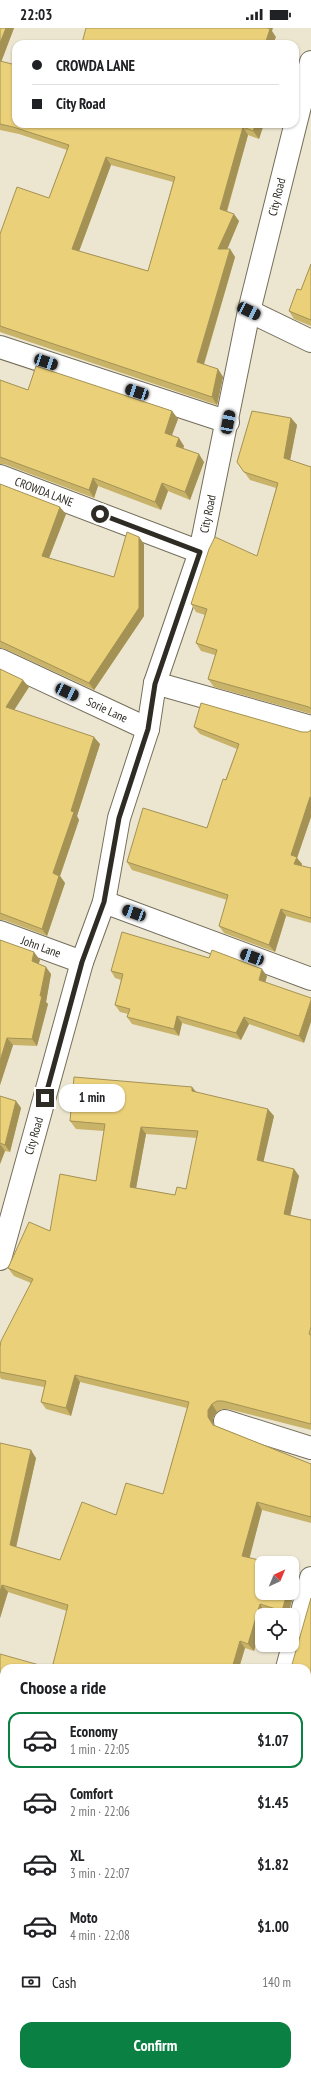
<!DOCTYPE html>
<html lang="en">
<head>
<meta charset="utf-8">
<style>
  :root { --surface:#fff; --page:#f2f2f2; --text:#202124; --muted:#757577; --line:#e0e0e0; --accent:#0b8043 }
  body { margin:0; font-family:"PT Sans Narrow",sans-serif; background:var(--page); color:var(--text); height:100vh; display:flex; flex-direction:column; font-size:15px; white-space:nowrap }
  * { box-sizing:border-box; margin:0 }
  p { font-size:13px; color:var(--muted) }
  .icon { flex:none; width:22px; height:22px; fill:none; stroke:currentColor; stroke-width:2; stroke-linecap:round; stroke-linejoin:round }
  .map { position:relative; flex:1; overflow:hidden }
  .sheet { position:absolute; left:0px; top:1636px; width:311px; height:412px; display:flex; flex-direction:column; background:var(--surface); border-radius:12px 12px 0 0; box-shadow:0 1px 3px #0004 }
  .sheet>* { flex:none }
  .banner { position:absolute; left:12px; top:12px; width:287px; height:88px; border-radius:12px; box-shadow:0 1px 3px #0004; display:grid; align-content:center; height:88px; padding:0 20px; background:var(--surface) }
  .needle { width:26px; rotate:44deg }
  .buttons { position:absolute; left:255px; top:1528px; display:grid; gap:8px }
  .buttons a { display:grid; place-items:center; width:44px; height:44px; border-radius:8px; background:var(--surface); box-shadow:0 1px 3px #0004; font-size:20px }
  .end { position:absolute; width:18px; height:18px; margin:-9px; border:5px solid #2e2c24; background:#fff; box-shadow:0 0 0 2px #fff }
  .from { border-radius:50% }
  .bubble { position:absolute; height:28px; border-radius:12px; background:var(--surface); box-shadow:0 1px 3px #0004; font-size:13px; font-weight:700; line-height:28px; text-align:center }
  .car { position:absolute; width:12px; height:24px; margin:-12px -6px; border-radius:5px; box-shadow:0 0 3px 1px #0007; background:linear-gradient(#222 24%,#8ab4d8 0 40%,#222 0 76%,#8ab4d8 0 86%,#222 0) }
  .banner b { display:flex; align-items:center; gap:14px; height:38px; font-size:15px }
  .banner b+b { border-top:1px solid var(--line) }
  .banner i { width:10px; height:10px; background:var(--text) }
  ul { padding:0; list-style:none }
  li { display:flex; align-items:center; gap:12px; height:56px; margin:0 8px 6px; padding:0 12px; border:2px solid transparent; border-radius:12px }
  li div { flex:1 }
  li b { display:block; font-size:15px }
  li em { font-style:normal; font-weight:700 }
  li.on { border-color:var(--accent) }
  li>.icon { width:36px; height:36px; stroke-width:1.5 }
  h2 { padding:0 20px; font-size:18px; line-height:48px }
  .pay { display:flex; align-items:center; gap:10px; height:44px; padding:0 20px; font-size:15px }
  .pay p { margin-inline-start:auto }
  .primary-button { display:flex; gap:8px; margin-top:auto; padding:8px 20px }
  .primary-button a { flex:1; height:46px; border-radius:12px; background:var(--accent); color:#fff; font-size:16px; font-weight:700; line-height:46px; text-align:center }
  .status { display:flex; justify-content:space-between; align-items:center; height:28px; padding:0 20px; background:var(--surface); direction:ltr }
  .status svg { height:11px; fill:currentColor }
  .map>svg:first-child { display:block }
  .lines { fill:none; stroke-linecap:round; stroke-linejoin:round }
  .street-casing { stroke:#746e5b; stroke-width:24 }
  .secondary-casing { stroke:#746e5b; stroke-width:24 }
  .street { stroke:#fff; stroke-width:22 }
  .secondary { stroke:#fff; stroke-width:22 }
  .wall { fill:#c9b368; fill-rule:evenodd }
  .shaded-wall { fill:#a49255 }
  .building { fill:#ead079; stroke:#a49255; fill-rule:evenodd }
  .route { stroke:#2e2c24; stroke-width:5 }
  .labels { text-anchor:middle; stroke-width:3; stroke-linejoin:round; paint-order:stroke }
  .street-label { font-size:12px; fill:#2e2c24; stroke:#fff }
</style>
</head>
<body>
<div class="status"><b>22:03</b><svg viewBox="0 0 49 12"><path d="M0 12V9h3v3zM5 12V6h3v6zM10 12V3h3v9zM15 12V0h3v12zM26 1h20v11H26zM47 4h2v5h-2z"/></svg></div>
<div class="map">
<svg width="311" height="2048" viewBox="0 0 311 2048">
  <rect width="100%" height="100%" fill="#ece6d0"/>
  <g class="lines">
    <defs>
      <g id="street">
        <path d="M249,283L311,313"/>
        <path d="M0,319L228,394"/>
        <path d="M0,448L200,524"/>
        <path d="M0,632L148,701"/>
        <path d="M155,655L311,699"/>
        <path d="M104,874L311,951"/>
        <path d="M0,904L82,934"/>
        <path d="M225,1393L311,1420"/>
        <path d="M287,1640L311,1550"/>
        <path d="M0,1721H4"/>
      </g>
      <path id="secondary" d="M0,1231L82,934L104,874L119,790L148,701L155,655L200,524L249,283L311,34"/>
    </defs>
    <!-- street casing -->
    <use href="#street" class="street-casing"/>
    <!-- secondary casing -->
    <use href="#secondary" class="secondary-casing"/>
    <!-- street -->
    <use href="#street" class="street"/>
    <!-- secondary -->
    <use href="#secondary" class="secondary"/>
  </g>
  <!-- wall -->
  <g class="wall">
    <path d="M0,0H14L1,34L16,96H264L259,111L248,107L227,184L239,193L227,221H230L235,229L204,337L218,341L223,349L217,377L0,304V206L49,170L67,122L19,106L0,102ZM111,137L173,154L148,243L79,223Z"/>
    <path d="M273,96H280V98Z"/>
    <path d="M311,236V298L294,291L289,283L301,262Z"/>
    <path d="M0,352L28,362L172,383L178,391L172,407L184,418L183,421L204,434L190,472L168,463L161,482L98,458L94,470L4,436H0Z"/>
    <path d="M291,390L297,397L290,432L311,439V686L214,659L208,651L215,627L201,623L196,615L205,587L196,584L191,576L257,528L276,460L250,452L237,434Z"/>
    <path d="M0,456L66,486L49,530L114,549L139,509L144,516V588L94,662L5,621L0,620Z"/>
    <path d="M0,641L29,659L14,682L100,716L77,788L79,792L60,848L65,855L47,908L4,892H0Z"/>
    <path d="M194,699L302,704H308L311,702V789L297,830L302,836L301,838L311,840V895L286,888L275,924L224,905L219,898L227,872L132,842L127,834L207,800L237,721L200,706Z"/>
    <path d="M0,912L40,932L38,936L51,946L46,974L48,976L37,1018L13,1017L0,1057Z"/>
    <path d="M111,943L267,948L265,954L304,1015L249,996L241,1012L182,995L179,1008L132,996L127,989L128,986L120,984L115,977L121,952L115,950Z"/>
    <path d="M196,1064L274,1088L263,1134L294,1141L299,1148L290,1187L311,1192V1402L228,1381H222L217,1384L213,1390V1396L214,1397L311,1436V1495L262,1482L249,1530L299,1547L288,1587H276L265,1584L262,1587V1595L254,1623L245,1620L239,1640H52L67,1583L8,1564L0,1590V1415L36,1430L16,1519L60,1532L116,1487L163,1466L187,1380L80,1354L71,1388L46,1381L41,1374L44,1359L1,1351L0,1349V1319L31,1255L14,1248L8,1240L50,1203L96,1153L104,1103L76,1101L70,1093ZM146,1106L197,1110L186,1161L175,1167L136,1160Z"/>
    <path d="M0,1068L16,1073L21,1080L10,1124L5,1123L0,1136Z"/>
    <path d="M311,1570V1688L307,1687V1640Z"/>
    <path d="M0,1626L4,1640V1709H0Z"/>
    <path d="M4,1724V1792L0,1791V1725Z"/>
    <path d="M311,1767V1801L307,1799V1773L308,1774Z"/>
    <path d="M59,2044H219L218,2048H70Z"/>
  </g>
  <!-- shaded-wall -->
  <g class="shaded-wall">
    <path d="M6,0H14L0,37V15Z"/>
    <path d="M266,0H273L272,3L276,9L273,16H265Z"/>
    <path d="M256,96H264L259,111L253,103Z"/>
    <path d="M243,99L248,107L225,189L220,181Z"/>
    <path d="M106,129L111,137L77,229L72,221Z"/>
    <path d="M234,186L239,193L224,229L218,221Z"/>
    <path d="M230,221L235,229L202,342L197,334Z"/>
    <path d="M218,341L223,349L217,377L212,369Z"/>
    <path d="M172,383L178,391L170,412L165,405Z"/>
    <path d="M291,390L297,397L289,438L284,430Z"/>
    <path d="M179,410L184,418L181,426L176,418Z"/>
    <path d="M199,426L204,434L190,472L185,464Z"/>
    <path d="M93,450L98,458L94,470L89,462Z"/>
    <path d="M162,455L168,463L161,482L155,474Z"/>
    <path d="M60,479L66,486L47,535L42,528Z"/>
    <path d="M139,509L144,516V588L94,662L89,655Z"/>
    <path d="M23,652L29,659L11,687L6,679Z"/>
    <path d="M94,709L100,716L77,788L79,792L60,848L65,855L47,908L42,901L53,845L71,783Z"/>
    <path d="M310,769L311,771V789L297,830L302,836L300,843L294,836L291,827Z"/>
    <path d="M281,881L286,888L275,924L269,917Z"/>
    <path d="M34,924L40,932L37,941L32,933Z"/>
    <path d="M46,939L51,946L46,974L48,976L37,1018L32,1011Z"/>
    <path d="M262,941L267,948L264,959L259,952Z"/>
    <path d="M311,972V994L304,1015L299,1008Z"/>
    <path d="M177,988L182,995L179,1008L174,1001Z"/>
    <path d="M244,989L249,996L241,1012L236,1005Z"/>
    <path d="M7,1010L13,1017L0,1057V1033Z"/>
    <path d="M192,1059L198,1066L192,1063Z"/>
    <path d="M16,1073L21,1080L10,1124L5,1117Z"/>
    <path d="M268,1081L274,1088L262,1140L257,1132Z"/>
    <path d="M141,1099L146,1106L135,1166L130,1159Z"/>
    <path d="M0,1116L5,1123L0,1136Z"/>
    <path d="M294,1141L299,1148L289,1193L284,1186Z"/>
    <path d="M75,1347L80,1354L71,1388L66,1380Z"/>
    <path d="M212,1376L217,1384L213,1390V1396L208,1389V1382Z"/>
    <path d="M31,1422L36,1430L15,1524L10,1517Z"/>
    <path d="M257,1474L262,1482L248,1536L242,1528Z"/>
    <path d="M293,1540L299,1547L288,1587H285L282,1583L287,1565H292V1545Z"/>
    <path d="M2,1557L8,1564L0,1590V1564Z"/>
    <path d="M260,1576L265,1584L264,1587H262V1595L254,1623L248,1616Z"/>
    <path d="M240,1613L245,1620L239,1640H232Z"/>
    <path d="M4,1743V1755L2,1752Z"/>
    <path d="M33,2044H40L39,2048H31Z"/>
    <path d="M211,2044H219L218,2048H210Z"/>
  </g>
  <!-- building -->
  <g class="building">
    <path d="M0,0H6L0,15Z"/>
    <path d="M86,0H267L270,1L265,16H83L82,15Z"/>
    <path d="M0,33L16,37V96H256L253,103L243,99L220,181L234,186L218,221H230L197,334L218,341L212,369L0,298V206L17,159L49,170L69,117L13,99L0,96ZM106,129L175,149L148,243L72,221Z"/>
    <path d="M311,236V292L289,283L297,261L301,262Z"/>
    <path d="M36,338L172,383L165,405L179,410L176,418L199,426L185,464L162,455L155,474L93,450L89,462L0,429V352L28,362Z"/>
    <path d="M252,383L291,390L284,430L311,439V681L309,679L208,651L217,622L196,615L207,581L191,576L209,521L215,509L257,528L278,455L244,444L237,434Z"/>
    <path d="M0,456L60,479L42,528L114,549L127,504L139,509V580L89,655L0,613Z"/>
    <path d="M0,641L23,652L6,679L94,709L71,783L74,784L53,845L59,848L42,901L0,885Z"/>
    <path d="M201,675L302,704H308L311,702V769H310L291,827L297,829L294,836L311,840V890L281,881L269,917L219,898L228,867L127,834L143,780L207,800L223,751L226,752L239,716L194,699Z"/>
    <path d="M122,904L209,930L212,922L262,941L259,952L311,970V972L299,1008L244,989L236,1005L177,988L174,1001L127,989L130,981L115,977L123,946L111,943Z"/>
    <path d="M0,912L34,924L32,933L46,939L40,968H42L32,1011L7,1010L0,1033Z"/>
    <path d="M74,1049L192,1059V1063L268,1081L257,1132L294,1141L284,1186L311,1192V1299L309,1306L311,1307V1396L223,1373H217L212,1376L208,1382V1389L213,1397L311,1436V1489L257,1474L242,1528L272,1535H262V1565H287L282,1583L260,1576L248,1616L240,1613L232,1640H52L68,1577L2,1557L0,1564V1415L31,1422L10,1517L60,1532L82,1474L116,1487L126,1455L163,1466L189,1374L75,1347L66,1380L41,1374L46,1353L0,1344V1319L1,1313L33,1251L8,1240L29,1194L50,1203L60,1146L96,1153L105,1096L70,1093ZM141,1099L198,1103L186,1161L177,1159L175,1167L130,1159Z"/>
    <path d="M0,1068L16,1073L5,1117L0,1115Z"/>
    <path d="M311,1570V1680H307V1640H291Z"/>
    <path d="M0,1626L50,1640H4V1702L0,1701Z"/>
    <path d="M4,1724V1743L2,1752L4,1753V1787L0,1785V1725Z"/>
    <path d="M311,1767V1796L307,1794V1775Z"/>
    <path d="M0,1858L4,1860V2044H33L31,2048H0Z"/>
    <path d="M75,2044H211L210,2048H86Z"/>
  </g>
  <g class="lines">
    <!-- route -->
    <path class="route" d="M45,1070L82,934L104,874L119,790L148,701L155,656L200,524L100,486"/>
  </g>
  <g class="labels">
    <!-- street labels -->
    <g class="street-label">
      <text transform="translate(277 169) rotate(-76)" y="4">City Road</text>
      <text transform="translate(44 464) rotate(21)" y="4">CROWDA LANE</text>
      <text transform="translate(208 486) rotate(-78)" y="4">City Road</text>
      <text transform="translate(107 682) rotate(25)" y="4">Sorie Lane</text>
      <text transform="translate(41 919) rotate(20)" y="4">John Lane</text>
      <text transform="translate(34 1108) rotate(-74)" y="4">City Road</text>
    </g>
  </g>
</svg>
<div class="buttons">
<a><svg class="needle" viewBox="-14 -14 28 28"><path d="M0-13l5 13h-10z" fill="#e53935"/><path d="M0 13l5-13h-10z" fill="#757577"/></svg></a>
<a><svg class="icon" aria-label="locate" viewBox="0 0 24 24"><circle cx="12" cy="12" r="6"/><path d="M12 2v4M12 18v4M2 12h4M18 12h4"/></svg></a>
</div>
<i class="end from" style="left:100px;top:486px"></i>
<i class="end" style="left:45px;top:1070px"></i>
<div class="bubble" style="left:59px;top:1056px;width:66px">1 min</div>
<i class="car" style="left:249px;top:283px;rotate:116deg"></i>
<i class="car" style="left:46px;top:334px;rotate:108deg"></i>
<i class="car" style="left:137px;top:364px;rotate:288deg"></i>
<i class="car" style="left:228px;top:394px;rotate:11deg"></i>
<i class="car" style="left:67px;top:664px;rotate:115deg"></i>
<i class="car" style="left:134px;top:885px;rotate:290deg"></i>
<i class="car" style="left:252px;top:929px;rotate:290deg"></i>
<div class="banner">
<b><i class="from"></i>CROWDA LANE</b>
<b><i></i>City Road</b>
</div>
<section class="sheet">
<h2>Choose a ride</h2>
<ul>
<li class="on"><svg class="icon" aria-label="car" viewBox="0 0 24 24"><path d="M5 17H2v-5l4-1 3-4h7l3 4 3 1v5h-3M9 17h6M6 11h13"/><circle cx="7" cy="17" r="2"/><circle cx="17" cy="17" r="2"/></svg><div><b>Economy</b><p>1 min · 22:05</p></div><em>$1.07</em></li>
<li><svg class="icon" aria-label="car" viewBox="0 0 24 24"><path d="M5 17H2v-5l4-1 3-4h7l3 4 3 1v5h-3M9 17h6M6 11h13"/><circle cx="7" cy="17" r="2"/><circle cx="17" cy="17" r="2"/></svg><div><b>Comfort</b><p>2 min · 22:06</p></div><em>$1.45</em></li>
<li><svg class="icon" aria-label="car" viewBox="0 0 24 24"><path d="M5 17H2v-5l4-1 3-4h7l3 4 3 1v5h-3M9 17h6M6 11h13"/><circle cx="7" cy="17" r="2"/><circle cx="17" cy="17" r="2"/></svg><div><b>XL</b><p>3 min · 22:07</p></div><em>$1.82</em></li>
<li><svg class="icon" aria-label="car" viewBox="0 0 24 24"><path d="M5 17H2v-5l4-1 3-4h7l3 4 3 1v5h-3M9 17h6M6 11h13"/><circle cx="7" cy="17" r="2"/><circle cx="17" cy="17" r="2"/></svg><div><b>Moto</b><p>4 min · 22:08</p></div><em>$1.00</em></li>
</ul>
<div class="pay"><svg class="icon" aria-label="cash" viewBox="0 0 24 24"><path d="M3 7h18v10H3z"/><circle cx="12" cy="12" r="2"/></svg>Cash<p>140 m</p></div>
<div class="primary-button"><a>Confirm</a></div>
</section>
</div>
</body>
</html>
